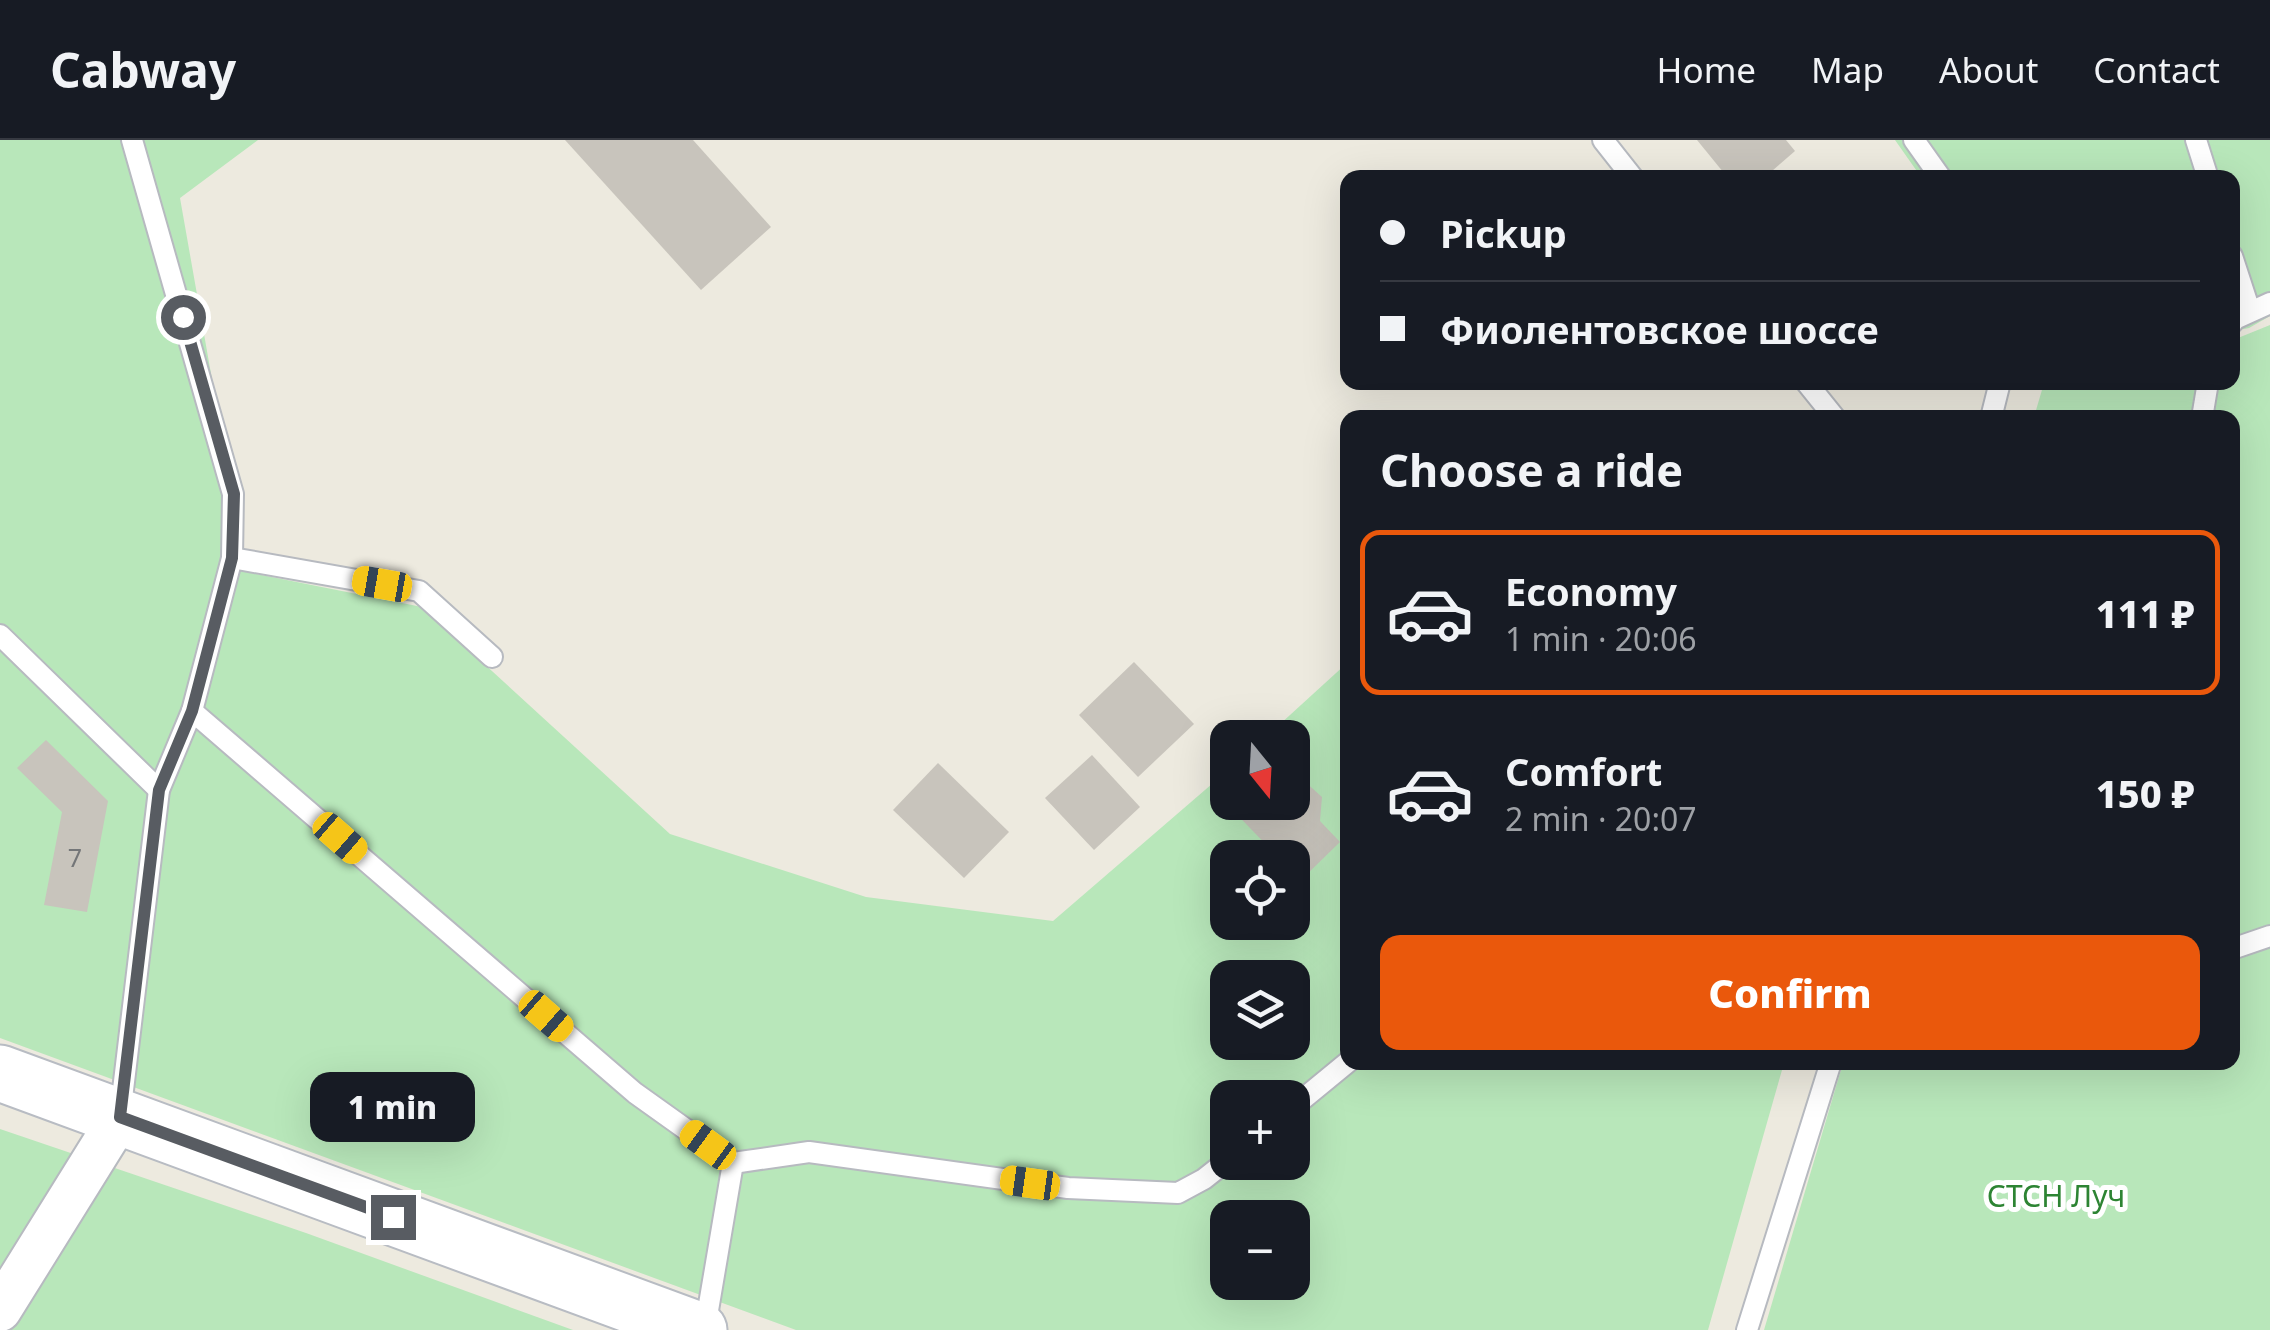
<!DOCTYPE html>
<html lang="en">
<head>
<meta charset="utf-8">
<style>
  :root { --surface:#171b24; --page:#242831; --text:#f1f3f6; --muted:#9ea1a6; --line:#363941; --accent:#ea580c }
  body { margin:0; font-family:"Noto Sans",sans-serif; background:var(--page); color:var(--text); height:100vh; display:flex; flex-direction:column; font-size:38px; white-space:nowrap }
  * { box-sizing:border-box; margin:0 }
  p { font-size:32px; color:var(--muted) }
  .icon { flex:none; width:55px; height:55px; fill:none; stroke:currentColor; stroke-width:2; stroke-linecap:round; stroke-linejoin:round }
  .map { position:relative; flex:1; overflow:hidden }
  .panel { position:absolute; left:1340px; top:270px; width:900px; height:660px; display:flex; flex-direction:column; background:var(--surface); border-radius:20px; box-shadow:0 10px 40px #0002 }
  .panel>* { flex:none }
  .guide { position:absolute; left:1340px; top:30px; width:900px; height:220px; border-radius:20px; box-shadow:0 10px 40px #0002; display:grid; align-content:center; height:220px; padding:0 40px; background:var(--surface) }
  .needle { width:65px; rotate:162deg }
  .controls { position:absolute; left:1210px; top:580px; display:grid; gap:20px }
  .controls a { display:grid; place-items:center; width:100px; height:100px; border-radius:20px; background:var(--surface); box-shadow:0 10px 40px #0002; font-size:50px }
  .end { position:absolute; width:45px; height:45px; margin:-22px; border:12px solid #585c62; background:#fff; box-shadow:0 0 0 5px #fff }
  .from { border-radius:50% }
  .bubble { position:absolute; height:70px; border-radius:20px; background:var(--surface); box-shadow:0 10px 40px #0002; font-size:32px; font-weight:800; line-height:70px; text-align:center }
  .car { position:absolute; width:30px; height:60px; margin:-30px -15px; border-radius:12px; box-shadow:0 0 8px 2px #0007; background:linear-gradient(#f5c518 24%,#345 0 40%,#f5c518 0 76%,#345 0 86%,#f5c518 0) }
  .guide b { display:flex; align-items:center; gap:35px; height:95px; font-size:38px }
  .guide b+b { border-top:2px solid var(--line) }
  .guide i { width:25px; height:25px; background:var(--text) }
  ul { padding:0; list-style:none }
  li { display:flex; align-items:center; gap:30px; height:165px; margin:0 20px 15px; padding:0 20px; border:5px solid transparent; border-radius:20px }
  li div { flex:1 }
  li b { display:block; font-size:38px }
  li em { font-style:normal; font-weight:800 }
  li.selected { border-color:var(--accent) }
  li>.icon { width:90px; height:90px; stroke-width:1.5 }
  h2 { padding:0 40px; font-size:45px; line-height:120px }
  .primary-button { display:flex; gap:20px; margin-top:auto; padding:20px 40px }
  .primary-button a { flex:1; height:115px; border-radius:20px; background:var(--accent); color:#fff; font-size:40px; font-weight:800; line-height:115px; text-align:center }
  header { display:flex; align-items:center; gap:60px; box-sizing:border-box; height:140px; padding:0 50px; background:var(--surface); border-bottom:2px solid var(--line) }
  header strong { font-size:48px }
  nav { display:flex; gap:55px; margin-inline-start:auto; font-size:35px }
  .map>svg:first-child { display:block }
  .green { fill:#b8e7ba; fill-rule:evenodd }
  .building { fill:#c8c4bc }
  .lines { fill:none; stroke-linecap:round; stroke-linejoin:round }
  .service-casing { stroke:#b7bac0; stroke-width:24 }
  .minor-casing { stroke:#b7bac0; stroke-width:46 }
  .secondary-casing { stroke:#b8bcc3; stroke-width:59 }
  .service { stroke:#fff; stroke-width:20 }
  .minor { stroke:#fff; stroke-width:42 }
  .secondary { stroke:#fff; stroke-width:55 }
  .route { stroke:#585c62; stroke-width:12 }
  .labels { text-anchor:middle; stroke-width:10; stroke-linejoin:round; paint-order:stroke }
  .number-label { font-size:25px; fill:#747678 }
  .park-label { font-size:30px; fill:#2d8433; stroke:#fff }
</style>
</head>
<body>
<header>
<strong>Cabway</strong>
<nav><a>Home</a><a>Map</a><a>About</a><a>Contact</a></nav>
</header>
<div class="map">
<svg width="2270" height="1190" viewBox="0 0 2270 1190">
  <rect width="100%" height="100%" fill="#edeadf"/>
  <!-- green -->
  <g class="green">
    <path d="M0,0H258L180,58L246,432L422,467L670,694L866,757L1053,781L1227,631L1228,662H1292V598L1266,597L1347,523L1348,922L1784,923L1708,1190H796L0,898ZM1228,718H1292V782H1228ZM1228,838H1292V902H1228ZM1228,958H1292V1022H1228ZM1228,1078H1292V1142H1228Z"/>
    <path d="M1895,0H2270V176L2249,188L2233,191L2232,38L1921,37Z"/>
    <path d="M2270,185V1190H1764L1843,923L2232,922V278L2034,277L2044,243L2232,242L2233,200Z"/>
    <path d="M0,989L306,1093L573,1190H0Z"/>
  </g>
  <!-- building -->
  <g class="building">
    <path d="M565,0H693L771,87L701,150Z"/>
    <path d="M1697,0H1786L1795,11L1764,38H1728Z"/>
    <path d="M1134,522L1194,584L1138,637L1079,575Z"/>
    <path d="M46,600L108,661L87,772L44,765L62,672L17,628Z"/>
    <path d="M1092,615L1140,667L1094,710L1045,658Z"/>
    <path d="M938,623L1009,692L964,738L893,670Z"/>
    <path d="M1292,630L1322,657L1320,681L1340,702L1301,740L1292,731V718H1279L1220,657L1228,650V662H1292Z"/>
  </g>
  <g class="lines">
    <defs>
      <g id="service">
        <path d="M1603,0L1633,38"/>
        <path d="M1914,0L1941,38"/>
        <path d="M2196,0L2208,38"/>
        <path d="M2232,116L2250,171"/>
        <path d="M2232,183L2235,179L2270,163"/>
        <path d="M1806,242L1835,278"/>
        <path d="M1991,278L2000,242"/>
        <path d="M2202,278L2208,242"/>
        <path d="M232,418L419,451L492,517"/>
        <path d="M0,495L159,650"/>
        <path d="M192,571L635,953L733,1023L809,1012L1068,1048L1178,1053L1204,1039L1228,1020"/>
        <path d="M2232,809L2270,796"/>
        <path d="M1292,968L1348,922"/>
        <path d="M120,975L159,650L192,571L232,418L233,354L132,0"/>
        <path d="M705,1188L733,1023"/>
        <path d="M1747,1190L1831,922"/>
      </g>
      <path id="minor" d="M0,1170L120,977"/>
      <path id="secondary" d="M0,933L699,1190"/>
    </defs>
    <!-- service casing -->
    <use href="#service" class="service-casing"/>
    <!-- minor casing -->
    <use href="#minor" class="minor-casing"/>
    <!-- secondary casing -->
    <use href="#secondary" class="secondary-casing"/>
    <!-- service -->
    <use href="#service" class="service"/>
    <!-- minor -->
    <use href="#minor" class="minor"/>
    <!-- secondary -->
    <use href="#secondary" class="secondary"/>
  </g>
  <g class="lines">
    <!-- route -->
    <path class="route" d="M183,177L234,354L232,418L192,571L159,650L120,977L393,1077"/>
  </g>
  <g class="labels">
    <!-- number labels -->
    <g class="number-label">
      <text x="75" y="727">7</text>
    </g>
    <!-- park labels -->
    <g class="park-label">
      <text x="2056" y="1067">СТСН Луч</text>
    </g>
  </g>
</svg>
<div class="controls">
<a><svg class="needle" viewBox="-14 -14 28 28"><path d="M0-13l5 13h-10z" fill="#e53935"/><path d="M0 13l5-13h-10z" fill="#9ea1a6"/></svg></a>
<a><svg class="icon" aria-label="locate" viewBox="0 0 24 24"><circle cx="12" cy="12" r="6"/><path d="M12 2v4M12 18v4M2 12h4M18 12h4"/></svg></a>
<a><svg class="icon" aria-label="layers" viewBox="0 0 24 24"><path d="M12 4l9 5-9 5-9-5zM3 14l9 5 9-5"/></svg></a>
<a>+</a>
<a>−</a>
</div>
<i class="end from" style="left:183px;top:177px"></i>
<i class="end" style="left:393px;top:1077px"></i>
<div class="bubble" style="left:310px;top:932px;width:165px">1 min</div>
<i class="car" style="left:382px;top:444px;rotate:280deg"></i>
<i class="car" style="left:340px;top:698px;rotate:131deg"></i>
<i class="car" style="left:546px;top:876px;rotate:131deg"></i>
<i class="car" style="left:708px;top:1005px;rotate:306deg"></i>
<i class="car" style="left:1030px;top:1043px;rotate:278deg"></i>
<div class="guide">
<b><i class="from"></i>Pickup</b>
<b><i></i>Фиолентовское шоссе</b>
</div>
<section class="panel">
<h2>Choose a ride</h2>
<ul>
<li class="selected"><svg class="icon" aria-label="car" viewBox="0 0 24 24"><path d="M5 17H2v-5l4-1 3-4h7l3 4 3 1v5h-3M9 17h6M6 11h13"/><circle cx="7" cy="17" r="2"/><circle cx="17" cy="17" r="2"/></svg><div><b>Economy</b><p>1 min · 20:06</p></div><em>111 ₽</em></li>
<li><svg class="icon" aria-label="car" viewBox="0 0 24 24"><path d="M5 17H2v-5l4-1 3-4h7l3 4 3 1v5h-3M9 17h6M6 11h13"/><circle cx="7" cy="17" r="2"/><circle cx="17" cy="17" r="2"/></svg><div><b>Comfort</b><p>2 min · 20:07</p></div><em>150 ₽</em></li>
</ul>
<div class="primary-button"><a>Confirm</a></div>
</section>
</div>
</body>
</html>
